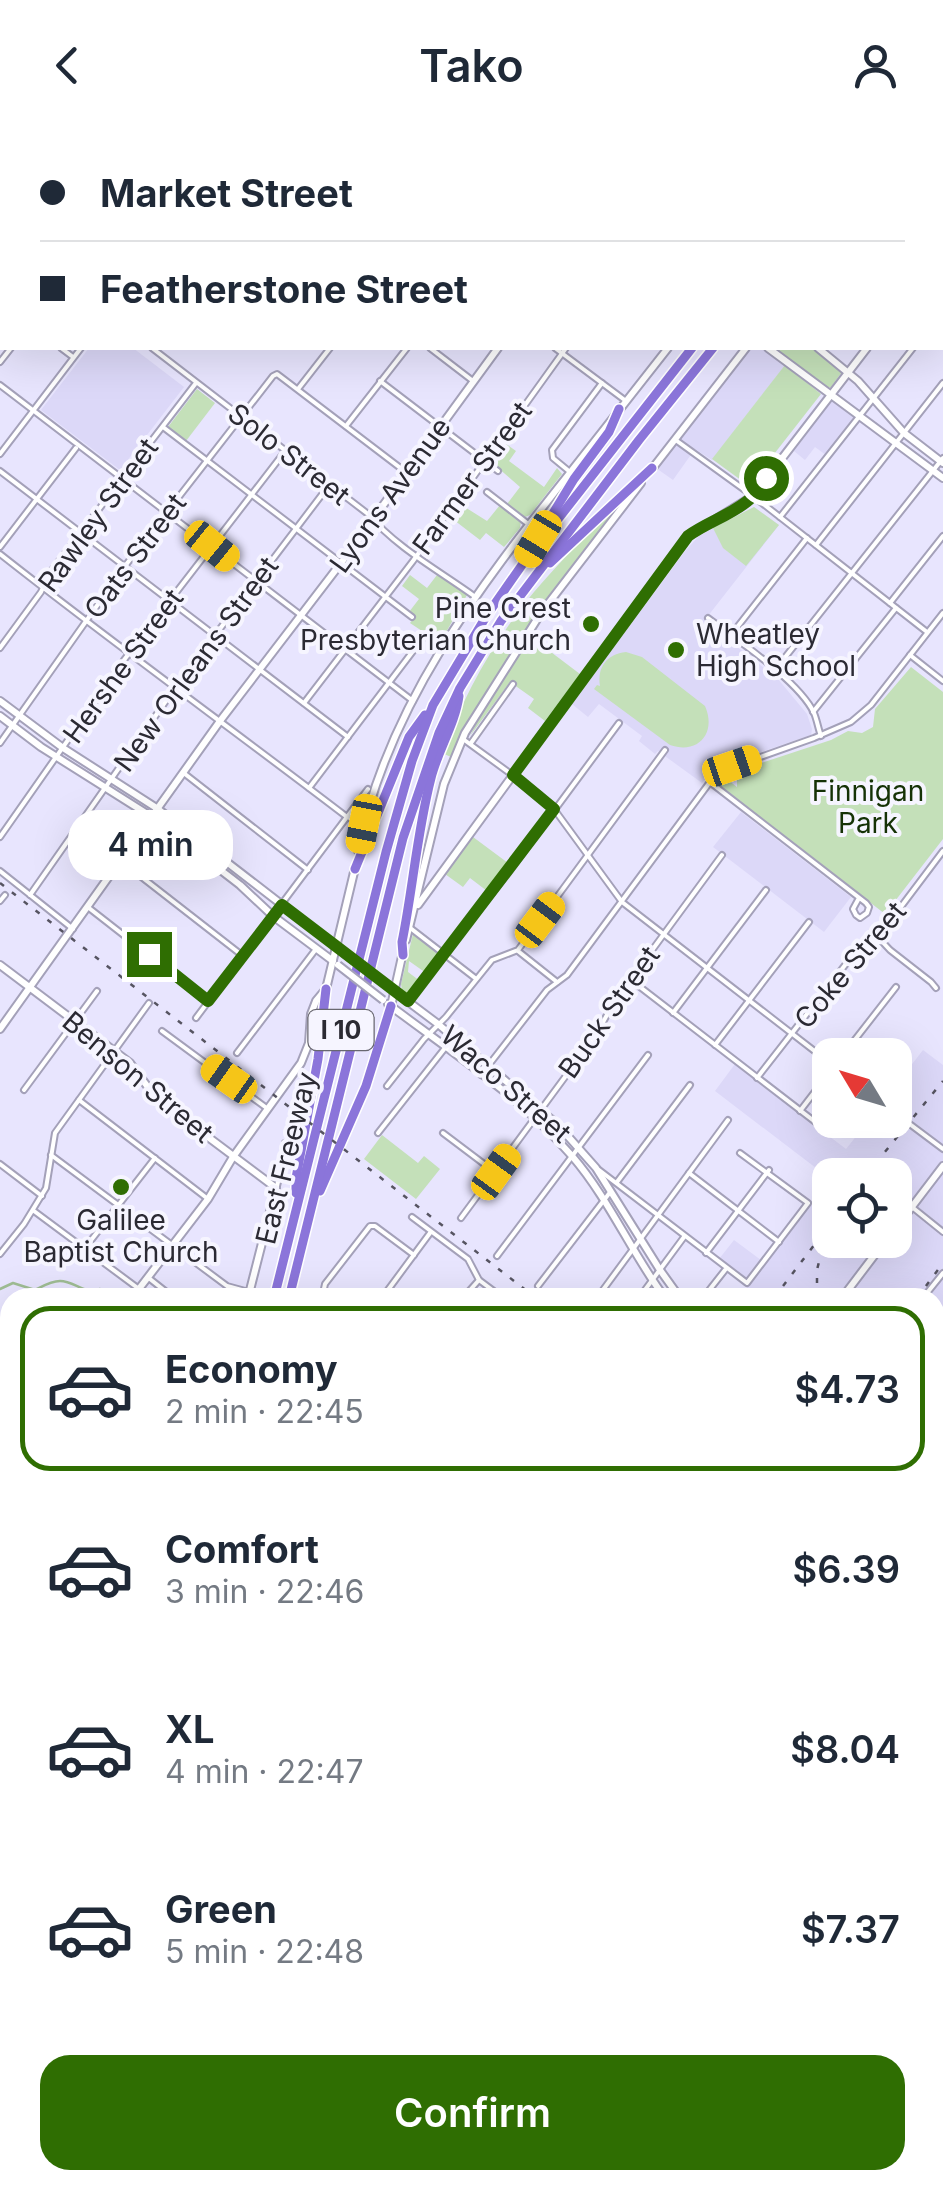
<!DOCTYPE html>
<html lang="en">
<head>
<meta charset="utf-8">
<style>
  :root { --surface:#fff; --page:#f6f6f7; --text:#1f2937; --muted:#747a83; --line:#e0e1e3; --accent:#2f6e02 }
  body { margin:0; font-family:Inter,sans-serif; background:var(--page); color:var(--text); height:100vh; display:flex; flex-direction:column; font-size:38px; white-space:nowrap }
  * { box-sizing:border-box; margin:0 }
  p { font-size:32px; color:var(--muted) }
  .icon { flex:none; width:55px; height:55px; fill:none; stroke:currentColor; stroke-width:2; stroke-linecap:round; stroke-linejoin:round }
  .map { position:relative; flex:1; overflow:hidden }
  .panel { position:absolute; left:0px; top:1158px; width:945px; height:902px; display:flex; flex-direction:column; background:var(--surface); border-radius:30px 30px 0 0; box-shadow:0 10px 40px #0002 }
  .panel>* { flex:none }
  .top-card { position:absolute; left:0px; top:0px; width:945px; height:220px; box-shadow:0 10px 40px #0002; display:grid; align-content:center; height:220px; padding:0 40px; background:var(--surface) }
  .needle { width:65px; rotate:308deg }
  .controls { position:absolute; left:812px; top:908px; display:grid; gap:20px }
  .controls a { display:grid; place-items:center; width:100px; height:100px; border-radius:20px; background:var(--surface); box-shadow:0 10px 40px #0002; font-size:50px }
  .end { position:absolute; width:45px; height:45px; margin:-22px; border:12px solid #2f6e02; background:#fff; box-shadow:0 0 0 5px #fff }
  .from { border-radius:50% }
  .bubble { position:absolute; height:70px; border-radius:30px; background:var(--surface); box-shadow:0 10px 40px #0002; font-size:32px; font-weight:600; line-height:70px; text-align:center }
  .car { position:absolute; width:30px; height:60px; margin:-30px -15px; border-radius:12px; box-shadow:0 0 8px 2px #0007; background:linear-gradient(#f5c518 24%,#345 0 40%,#f5c518 0 76%,#345 0 86%,#f5c518 0) }
  .top-card b { display:flex; align-items:center; gap:35px; height:95px; font-size:38px }
  .top-card b+b { border-top:2px solid var(--line) }
  .top-card i { width:25px; height:25px; background:var(--text) }
  ul { padding:18px 0 0; list-style:none }
  li { display:flex; align-items:center; gap:30px; height:165px; margin:0 20px 15px; padding:0 20px; border:5px solid transparent; border-radius:30px }
  li div { flex:1 }
  li b { display:block; font-size:38px }
  li em { font-style:normal; font-weight:600 }
  li.selected { border-color:var(--accent) }
  li>.icon { width:90px; height:90px; stroke-width:1.5 }
  .action { display:flex; gap:20px; margin-top:auto; padding:20px 40px }
  .action a { flex:1; height:115px; border-radius:30px; background:var(--accent); color:#fff; font-size:40px; font-weight:600; line-height:115px; text-align:center }
  header { display:flex; justify-content:space-between; align-items:center; height:130px; padding:0 40px; background:var(--surface); font-size:45px; font-weight:600 }
  .map>svg:first-child { display:block }
  .built { fill:#dcd8f8; fill-rule:evenodd }
  .green { fill:#c4e0b9 }
  .lines { fill:none; stroke-linecap:round; stroke-linejoin:round }
  .stream { stroke:#9fbd94; stroke-width:2.5 }
  .street-casing { stroke:#a4a1b9; stroke-width:8 }
  .secondary-casing { stroke:#a4a1b9; stroke-width:10 }
  .highway-casing { stroke:#fff; stroke-width:12 }
  .street { stroke:#fff; stroke-width:4 }
  .secondary { stroke:#fff; stroke-width:6 }
  .highway { stroke:#8b75da; stroke-width:9 }
  .rail { stroke:#565461; stroke-width:2.5; stroke-dasharray:5 10; stroke-linecap:butt }
  .secondary-bridge-casing { stroke:#a4a1b9; stroke-width:10; stroke-linecap:butt }
  .secondary-bridge { stroke:#fff; stroke-width:6 }
  .route { stroke:#2f6e02; stroke-width:12 }
  .poi-dot { fill:#2f6e02; stroke:#f6f5ff; stroke-width:4 }
  .labels { text-anchor:middle; stroke-width:8; stroke-linejoin:round; paint-order:stroke }
  .shield { fill:#f6f5ff; stroke:#686770; stroke-width:2.5 }
  .shield-label { font-size:25px; font-weight:bold; fill:#2b2a33 }
  .street-label { font-size:28px; fill:#2b2a33; stroke:#f6f5ff }
  .poi-label { font-size:28px; fill:#2b2a33; stroke:#f6f5ff; text-anchor:end }
  .park-label { font-size:28px; fill:#153206; stroke:#f6f5ff }
</style>
</head>
<body>
<header><svg class="icon" aria-label="back" viewBox="0 0 24 24"><path d="M15 5l-7 7 7 7"/></svg>Tako<svg class="icon" aria-label="person" viewBox="0 0 24 24"><circle cx="12" cy="8" r="4"/><path d="M4 21q1-7 8-7t8 7"/></svg></header>
<div class="map">
<svg width="943" height="2058" viewBox="0 0 943 2058">
  <rect width="100%" height="100%" fill="#e8e5fe"/>
  <!-- built -->
  <g class="built">
    <path d="M89,218H133L184,257L120,340L41,280Z"/>
    <path d="M751,218H765L786,234L712,330L695,319L673,350L656,338Z"/>
    <path d="M834,271L855,286L854,288L826,325L815,317L805,330L794,321L831,272Z"/>
    <path d="M754,377L779,395L704,491L778,549L807,584L812,599L811,605L729,633L708,645L702,653L658,621L655,624L639,611L642,606L599,574L588,587L572,574L686,420L699,406Z"/>
    <path d="M741,682L851,767L824,802L713,717Z"/>
    <path d="M923,920L943,935V1375L935,1368V1168L740,1167L750,1153L719,1129L734,1110L765,1133L829,1048L715,961L735,934L846,1019L869,990H895V956ZM830,1045H895V1110H830Z"/>
    <path d="M935,1911L943,1913V2058H739L738,2050H935Z"/>
  </g>
  <!-- green -->
  <g class="green">
    <path d="M773,218H812L842,242L831,257L827,258Z"/>
    <path d="M785,235L821,264L749,356L712,329Z"/>
    <path d="M197,259L215,273L186,311L168,297Z"/>
    <path d="M502,311L516,321L509,331L544,357L557,338L562,344L530,385L525,387L507,374L520,357L490,331L491,326Z"/>
    <path d="M625,367L537,484L470,588L451,627L442,623C464,565 494,510 534,462C562,429 594,398 625,367Z"/>
    <path d="M460,374L487,391L500,375L521,391L520,398L504,417L486,403L480,410L450,387Z"/>
    <path d="M754,377L779,395L746,436L723,418L713,398Z"/>
    <path d="M410,445L427,458L437,445L449,450L467,465L440,513L410,493L415,487L409,482L419,469L402,456Z"/>
    <path d="M531,507L580,544L545,591L528,578L534,569L510,552L470,606L480,586Z"/>
    <path d="M626,522L642,527L705,576C717,603 698,625 670,615L594,559L597,555L600,556C597,537 607,524 626,522Z"/>
    <path d="M911,537L943,562V709L885,784L717,654L728,650L737,657V644L740,640L831,610L848,601L862,603L873,597L875,579Z"/>
    <path d="M473,707L508,733L487,761L470,748L463,757L445,744Z"/>
    <path d="M413,804L440,824L426,843L409,831L408,842L420,851L409,866L402,860L401,854Z"/>
    <path d="M382,1005L418,1033L424,1026L440,1039L416,1069L364,1029Z"/>
  </g>
  <g class="lines">
    <!-- stream -->
    <g class="stream">
      <path d="M0,1159L13,1153L35,1160C43,1156 51,1151 60,1151C75,1151 84,1165 100,1159L113,1168"/>
      <path d="M480,2054L489,2050"/>
    </g>
    <defs>
      <g id="street">
        <path d="M184,0L187,2"/>
        <path d="M285,0L288,2"/>
        <path d="M374,0L378,2"/>
        <path d="M548,0L565,2"/>
        <path d="M719,0L722,2"/>
        <path d="M941,0L943,1"/>
        <path d="M118,2L120,0"/>
        <path d="M259,2L261,0"/>
        <path d="M0,140L2,136"/>
        <path d="M0,172L2,173"/>
        <path d="M942,180L943,181"/>
        <path d="M61,218L73,227"/>
        <path d="M152,218L368,384C397,418 438,440 474,466"/>
        <path d="M430,218L473,251"/>
        <path d="M555,218L626,271"/>
        <path d="M0,232L11,218"/>
        <path d="M380,251L498,341"/>
        <path d="M0,255L413,571"/>
        <path d="M298,259L330,218"/>
        <path d="M346,296L407,218"/>
        <path d="M163,297L412,487"/>
        <path d="M677,311L753,366L927,502"/>
        <path d="M0,324L81,218"/>
        <path d="M0,341L348,607"/>
        <path d="M570,342L553,328L552,320L602,253"/>
        <path d="M487,362L527,393"/>
        <path d="M780,387L913,218"/>
        <path d="M816,415L943,253"/>
        <path d="M0,417L76,318"/>
        <path d="M0,424C114,514 232,599 347,687L364,694"/>
        <path d="M890,473L943,406"/>
        <path d="M708,488C737,510 799,551 814,583C817,590 818,598 821,606"/>
        <path d="M731,505L807,408"/>
        <path d="M0,518L41,462L49,444L196,253"/>
        <path d="M910,525L943,551"/>
        <path d="M775,540L943,328"/>
        <path d="M304,573L413,431L566,218"/>
        <path d="M813,582L896,478"/>
        <path d="M463,609L540,665L554,679L622,772L830,933"/>
        <path d="M0,613L125,436L273,246L277,244L281,247L407,343"/>
        <path d="M471,613L513,554"/>
        <path d="M185,644L308,740"/>
        <path d="M711,653L866,773L869,777L867,783L860,788L856,785L853,779L859,768"/>
        <path d="M309,658L426,504"/>
        <path d="M0,707L124,530L286,320"/>
        <path d="M121,731L243,826"/>
        <path d="M0,741L73,799"/>
        <path d="M30,765L175,558L330,354"/>
        <path d="M0,771L5,765"/>
        <path d="M89,778L208,871"/>
        <path d="M409,797L475,848"/>
        <path d="M876,805L890,820L931,852L936,858"/>
        <path d="M518,821L557,852"/>
        <path d="M631,850L827,1001"/>
        <path d="M408,871L508,743L619,593"/>
        <path d="M673,883L766,760"/>
        <path d="M196,888L368,659"/>
        <path d="M162,901L268,979"/>
        <path d="M715,915L809,792"/>
        <path d="M237,923L316,819"/>
        <path d="M843,925L896,857"/>
        <path d="M481,945L547,860L567,845L710,652L732,637L814,608L851,592L871,575L943,483"/>
        <path d="M757,948L856,821L888,794L943,721"/>
        <path d="M387,956L424,909L446,887L492,830L518,820L665,620"/>
        <path d="M24,960L97,861"/>
        <path d="M79,970L208,1069"/>
        <path d="M800,981L830,942"/>
        <path d="M895,983L943,1019"/>
        <path d="M378,1003L445,918"/>
        <path d="M443,1003L496,1043"/>
        <path d="M51,1025L227,1156L249,1162"/>
        <path d="M0,1034L42,1066"/>
        <path d="M599,1040L747,1153L808,1073L740,1023"/>
        <path d="M689,1043L779,1112"/>
        <path d="M617,1052L690,955"/>
        <path d="M277,1056L286,1019L285,1013"/>
        <path d="M912,1077L943,1102"/>
        <path d="M34,1081L139,1159"/>
        <path d="M412,1087L468,1129L479,1150L503,1168"/>
        <path d="M461,1088L596,905L614,872L722,725"/>
        <path d="M85,1118L155,1028"/>
        <path d="M706,1123L769,1040"/>
        <path d="M0,1124L24,1094L46,1058L55,1003L149,873"/>
        <path d="M497,1126L648,925"/>
        <path d="M150,1149L174,1168"/>
        <path d="M538,1156L611,1061"/>
        <path d="M322,1168L325,1154L370,1096H375L414,1125"/>
        <path d="M382,1168L430,1103"/>
        <path d="M463,1168L479,1150"/>
        <path d="M597,1168L728,990"/>
        <path d="M639,1168L684,1107"/>
        <path d="M703,1168L725,1140"/>
        <path d="M923,1168L943,1143"/>
        <path d="M935,1243L943,1233"/>
        <path d="M0,1267L10,1275"/>
        <path d="M0,1455L10,1442"/>
        <path d="M0,1470L10,1478"/>
        <path d="M0,1593L10,1601"/>
        <path d="M832,2050L834,2058"/>
        <path d="M0,2053L10,2040"/>
        <path d="M98,2058L104,2050"/>
        <path d="M305,2058L311,2050"/>
        <path d="M391,2058L397,2050"/>
      </g>
      <g id="secondary">
        <path d="M447,0L451,2"/>
        <path d="M464,0L468,2"/>
        <path d="M653,2L655,0"/>
        <path d="M942,94H943"/>
        <path d="M768,218L943,348"/>
        <path d="M818,218L858,251L904,303L943,333"/>
        <path d="M652,339L746,218"/>
        <path d="M0,571L63,618L158,679L338,818"/>
        <path d="M0,586L41,617L152,687L240,755L273,786L333,831"/>
        <path d="M358,721C387,576 479,457 569,344C602,302 635,260 668,218"/>
        <path d="M418,775L687,407L753,366L867,218"/>
        <path d="M406,810L444,654L465,603L541,483L641,353"/>
        <path d="M0,835L130,933L156,968L276,1058L248,1168"/>
        <path d="M394,861L438,894L558,995L596,1038L660,1140L680,1168"/>
        <path d="M388,874C450,921 520,966 572,1026C609,1069 631,1122 665,1168"/>
        <path d="M391,876L403,822"/>
        <path d="M0,899L220,591L341,433L498,218"/>
        <path d="M895,1099L943,1036"/>
        <path d="M132,1168L208,1069L233,1027L301,933L309,913L311,884L316,871L326,859L355,738"/>
        <path d="M842,1168L886,1110"/>
        <path d="M0,1204L10,1212"/>
        <path d="M0,1340L10,1326"/>
        <path d="M0,1374L10,1382"/>
        <path d="M935,1375L943,1382"/>
        <path d="M935,1389L943,1395"/>
        <path d="M0,1700L10,1708"/>
        <path d="M0,1942L10,1915"/>
        <path d="M0,2004L10,2012"/>
        <path d="M60,2050L70,2058"/>
        <path d="M226,2058L232,2050"/>
      </g>
      <g id="highway">
        <path d="M859,2L861,0"/>
        <path d="M884,2L886,0"/>
        <path d="M541,403L574,349L609,302L619,279"/>
        <path d="M550,433L652,338"/>
        <path d="M355,739L409,607L425,585"/>
        <path d="M403,825L402,812C413,758 417,702 431,648C438,620 455,594 459,566"/>
        <path d="M320,1061L366,956L391,876"/>
        <path d="M296,1063V1048L318,929L326,859"/>
        <path d="M274,1168L386,722L412,631L433,575L487,485L522,435L692,218"/>
        <path d="M289,1168L403,708L439,603L460,558L501,491L639,310L713,218"/>
        <path d="M0,1717L10,1719"/>
        <path d="M0,1753L10,1746"/>
        <path d="M0,1790L10,1776"/>
        <path d="M0,1813L10,1807"/>
        <path d="M0,1869L10,1856"/>
        <path d="M0,1916L10,1890"/>
      </g>
    </defs>
    <!-- street casing -->
    <use href="#street" class="street-casing"/>
    <!-- secondary casing -->
    <use href="#secondary" class="secondary-casing"/>
    <!-- highway casing -->
    <use href="#highway" class="highway-casing"/>
    <!-- street -->
    <use href="#street" class="street"/>
    <!-- secondary -->
    <use href="#secondary" class="secondary"/>
    <!-- highway -->
    <use href="#highway" class="highway"/>
    <!-- rail -->
    <g class="rail">
      <path d="M827,0L830,2"/>
      <path d="M942,88H943"/>
      <path d="M0,753L536,1168"/>
      <path d="M866,1045L943,951"/>
      <path d="M774,1168L830,1094"/>
      <path d="M817,1168V1140L825,1107"/>
      <path d="M917,1168L943,1133"/>
      <path d="M935,1303L943,1309"/>
      <path d="M935,1978L943,2005"/>
      <path d="M864,2050L867,2058"/>
      <path d="M887,2050L889,2058"/>
    </g>
    <defs>
      <g id="secondary-bridge">
        <path d="M344,823L388,856"/>
        <path d="M338,835L383,870"/>
      </g>
    </defs>
    <!-- secondary-bridge casing -->
    <use href="#secondary-bridge" class="secondary-bridge-casing"/>
    <!-- secondary-bridge -->
    <use href="#secondary-bridge" class="secondary-bridge"/>
  </g>
  <g class="lines">
    <!-- route -->
    <path class="route" d="M149,824L208,871L282,775L408,871L554,679L513,645L688,406C707,392 734,384 751,368C757,362 762,355 766,348"/>
  </g>
  <!-- markers -->
  <g class="poi-dot">
    <circle cx="591" cy="494" r="10"/>
    <circle cx="676" cy="520" r="10"/>
    <circle cx="121" cy="1057" r="10"/>
  </g>
  <g class="labels">
    <!-- shield labels -->
    <rect class="shield" x="308.5" y="880" width="65" height="40" rx="8"/>
    <g class="shield-label">
      <text x="341" y="909">I 10</text>
    </g>
    <!-- street labels -->
    <g class="street-label">
      <text transform="translate(289 324) rotate(38)" y="10">Solo Street</text>
      <text transform="translate(472 348) rotate(-54)" y="10">Farmer Street</text>
      <text transform="translate(390 365) rotate(-54)" y="10">Lyons Avenue</text>
      <text transform="translate(98 385) rotate(-54)" y="10">Rawley Street</text>
      <text transform="translate(135 426) rotate(-53)" y="10">Oats Street</text>
      <text transform="translate(196 534) rotate(-54)" y="10">New Orleans Street</text>
      <text transform="translate(123 536) rotate(-54)" y="10">Hershe Street</text>
      <text transform="translate(850 835) rotate(-50)" y="10">Coke Street</text>
      <text transform="translate(609 882) rotate(-55)" y="10">Buck Street</text>
      <text transform="translate(138 947) rotate(40)" y="10">Benson Street</text>
      <text transform="translate(506 954) rotate(41)" y="10">Waco Street</text>
      <text transform="translate(286 1028) rotate(-76)" y="10">East Freeway</text>
    </g>
    <!-- poi labels -->
    <g class="poi-label">
      <text x="571" y="488">Pine Crest<tspan x="571" dy="32">Presbyterian Church</tspan></text>
      <text x="696" y="514" text-anchor="start">Wheatley<tspan x="696" dy="32">High School</tspan></text>
      <text x="121" y="1100" text-anchor="middle">Galilee<tspan x="121" dy="32">Baptist Church</tspan></text>
    </g>
    <!-- park labels -->
    <g class="park-label">
      <text x="868" y="671">Finnigan<tspan x="868" dy="32">Park</tspan></text>
    </g>
  </g>
</svg>
<div class="controls">
<a><svg class="needle" viewBox="-14 -14 28 28"><path d="M0-13l5 13h-10z" fill="#e53935"/><path d="M0 13l5-13h-10z" fill="#747a83"/></svg></a>
<a><svg class="icon" aria-label="locate" viewBox="0 0 24 24"><circle cx="12" cy="12" r="6"/><path d="M12 2v4M12 18v4M2 12h4M18 12h4"/></svg></a>
</div>
<i class="end from" style="left:766px;top:348px"></i>
<i class="end" style="left:149px;top:824px"></i>
<div class="bubble" style="left:68px;top:680px;width:165px">4 min</div>
<i class="car" style="left:538px;top:409px;rotate:211deg"></i>
<i class="car" style="left:212px;top:416px;rotate:129deg"></i>
<i class="car" style="left:732px;top:636px;rotate:71deg"></i>
<i class="car" style="left:364px;top:694px;rotate:191deg"></i>
<i class="car" style="left:540px;top:790px;rotate:37deg"></i>
<i class="car" style="left:229px;top:949px;rotate:305deg"></i>
<i class="car" style="left:496px;top:1042px;rotate:36deg"></i>
<div class="top-card">
<b><i class="from"></i>Market Street</b>
<b><i></i>Featherstone Street</b>
</div>
<section class="panel">
<ul>
<li class="selected"><svg class="icon" aria-label="car" viewBox="0 0 24 24"><path d="M5 17H2v-5l4-1 3-4h7l3 4 3 1v5h-3M9 17h6M6 11h13"/><circle cx="7" cy="17" r="2"/><circle cx="17" cy="17" r="2"/></svg><div><b>Economy</b><p>2 min · 22:45</p></div><em>$4.73</em></li>
<li><svg class="icon" aria-label="car" viewBox="0 0 24 24"><path d="M5 17H2v-5l4-1 3-4h7l3 4 3 1v5h-3M9 17h6M6 11h13"/><circle cx="7" cy="17" r="2"/><circle cx="17" cy="17" r="2"/></svg><div><b>Comfort</b><p>3 min · 22:46</p></div><em>$6.39</em></li>
<li><svg class="icon" aria-label="car" viewBox="0 0 24 24"><path d="M5 17H2v-5l4-1 3-4h7l3 4 3 1v5h-3M9 17h6M6 11h13"/><circle cx="7" cy="17" r="2"/><circle cx="17" cy="17" r="2"/></svg><div><b>XL</b><p>4 min · 22:47</p></div><em>$8.04</em></li>
<li><svg class="icon" aria-label="car" viewBox="0 0 24 24"><path d="M5 17H2v-5l4-1 3-4h7l3 4 3 1v5h-3M9 17h6M6 11h13"/><circle cx="7" cy="17" r="2"/><circle cx="17" cy="17" r="2"/></svg><div><b>Green</b><p>5 min · 22:48</p></div><em>$7.37</em></li>
</ul>
<div class="action"><a>Confirm</a></div>
</section>
</div>
</body>
</html>
